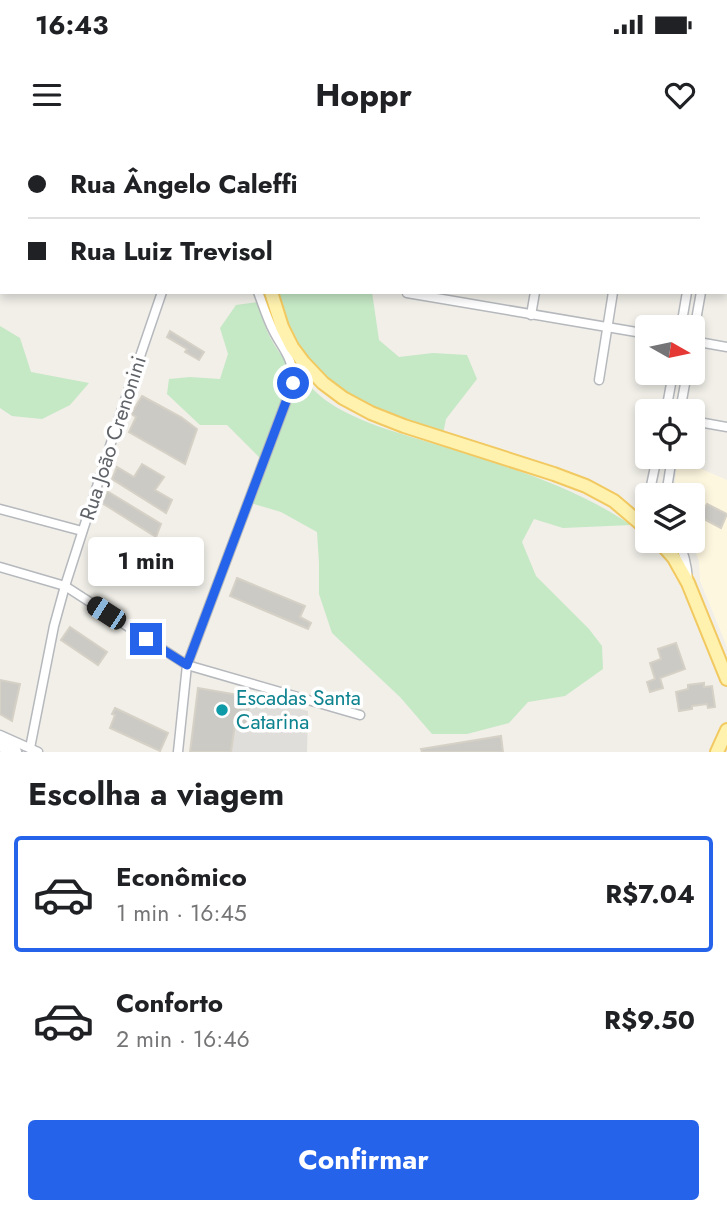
<!DOCTYPE html>
<html lang="pt">
<head>
<meta charset="utf-8">
<style>
  :root { --surface:#fff; --page:#f6f6f6; --text:#202124; --muted:#757577; --line:#e0e0e0; --accent:#2563eb }
  body { margin:0; font-family:Jost,sans-serif; background:var(--page); color:var(--text); height:100vh; display:flex; flex-direction:column; font-size:26px; white-space:nowrap }
  * { box-sizing:border-box; margin:0 }
  p { font-size:23px; color:var(--muted) }
  .icon { flex:none; width:38px; height:38px; fill:none; stroke:currentColor; stroke-width:2; stroke-linecap:round; stroke-linejoin:round }
  .map { position:relative; height:612px; overflow:hidden }
  .panel { display:flex; flex-direction:column; background:var(--surface); flex:1 }
  .panel>* { flex:none }
  .banner { position:absolute; left:0px; top:0px; width:728px; height:154px; box-shadow:0 4px 10px #0003; display:grid; align-content:center; height:154px; padding:0 28px; background:var(--surface) }
  .needle { width:46px; rotate:99deg }
  .buttons { position:absolute; left:635px; top:175px; display:grid; gap:14px }
  .buttons a { display:grid; place-items:center; width:70px; height:70px; border-radius:7px; background:var(--surface); box-shadow:0 4px 10px #0003; font-size:35px }
  .end { position:absolute; width:32px; height:32px; margin:-16px; border:9px solid #2563eb; background:#fff; box-shadow:0 0 0 4px #fff }
  .from { border-radius:50% }
  .bubble { position:absolute; height:49px; border-radius:7px; background:var(--surface); box-shadow:0 4px 10px #0003; font-size:23px; font-weight:700; line-height:49px; text-align:center }
  .car { position:absolute; width:21px; height:42px; margin:-21px -10px; border-radius:9px; box-shadow:0 0 5px 2px #0007; background:linear-gradient(#222 24%,#8ab4d8 0 40%,#222 0 76%,#8ab4d8 0 86%,#222 0) }
  .banner b { display:flex; align-items:center; gap:24px; height:66px; font-size:26px }
  .banner b+b { border-top:2px solid var(--line) }
  .banner i { width:18px; height:18px; background:var(--text) }
  ul { padding:0; list-style:none }
  li { display:flex; align-items:center; gap:21px; height:116px; margin:0 14px 10px; padding:0 14px; border:4px solid transparent; border-radius:7px }
  li div { flex:1 }
  li b { display:block; font-size:26px }
  li em { font-style:normal; font-weight:700 }
  li.active { border-color:var(--accent) }
  li>.icon { width:63px; height:63px; stroke-width:1.5 }
  h2 { padding:0 28px; font-size:32px; line-height:84px }
  .action { display:flex; gap:14px; margin-top:auto; padding:14px 28px }
  .action a { flex:1; height:80px; border-radius:7px; background:var(--accent); color:#fff; font-size:28px; font-weight:700; line-height:80px; text-align:center }
  .status { display:flex; justify-content:space-between; align-items:center; height:49px; padding:0 35px; background:var(--surface); direction:ltr }
  .status svg { height:19px; fill:currentColor }
  header { display:flex; justify-content:space-between; align-items:center; height:91px; padding:0 28px; background:var(--surface); font-size:32px; font-weight:700 }
  .map>svg:first-child { display:block }
  .commercial { fill:#fef7e0 }
  .industrial { fill:#e0deda }
  .green { fill:#c5e8c5 }
  .building { fill:#cccac5; stroke:#d6d1c6; stroke-width:2 }
  .lines { fill:none; stroke-linecap:round; stroke-linejoin:round }
  .street-casing { stroke:#b5b8bc; stroke-width:11 }
  .secondary-casing { stroke:#b6babf; stroke-width:16 }
  .primary-casing { stroke:#f2c960; stroke-width:16 }
  .street { stroke:#fff; stroke-width:8 }
  .secondary { stroke:#fff; stroke-width:12 }
  .primary { stroke:#fff2af; stroke-width:12 }
  .route { stroke:#2563eb; stroke-width:9 }
  .culture-dot { fill:#0f9aa8; stroke:#fff; stroke-width:2.5 }
  .labels { text-anchor:middle; stroke-width:7; stroke-linejoin:round; paint-order:stroke }
  .street-label { font-size:21px; fill:#5f6368; stroke:#fff }
  .culture-label { font-size:21px; fill:#0d838f; stroke:#fff; text-anchor:start }
</style>
</head>
<body>
<div class="status"><b>16:43</b><svg viewBox="0 0 49 12"><path d="M0 12V9h3v3zM5 12V6h3v6zM10 12V3h3v9zM15 12V0h3v12zM26 1h20v11H26zM47 4h2v5h-2z"/></svg></div>
<header><svg class="icon" aria-label="menu" viewBox="0 0 24 24"><path d="M4 6h16M4 12h16M4 18h16"/></svg>Hoppr<svg class="icon" aria-label="heart" viewBox="0 0 24 24"><path d="M12 20l-8-8c-3-5 5-10 8-4 3-6 11-1 8 4z"/></svg></header>
<div class="map">
<svg width="727" height="612" viewBox="0 0 727 612">
  <rect width="100%" height="100%" fill="#f1efe8"/>
  <!-- commercial -->
  <path class="commercial" d="M678,319L727,340V507L700,441L699,422L692,401H693V355H673Z"/>
  <!-- industrial -->
  <path class="industrial" d="M250,557L308,571L307,612H231L235,583L246,585Z"/>
  <!-- green -->
  <g class="green">
    <path d="M277,152H372L379,200L399,217L433,213L467,215L477,239L446,279L443,294C394,277 336,262 305,216C291,197 285,174 277,152Z"/>
    <path d="M257,162C262,173 264,186 270,197C280,218 301,238 318,254C348,281 406,295 445,307C509,327 575,347 631,385L563,388L534,379L522,402L536,436L589,489L602,506L603,529L565,556L528,562L509,583L467,594H432L400,557L332,493L319,454V423L317,392L281,372L251,363L266,324L227,285H200L167,254L169,239L190,237L220,239L228,214L220,188L236,165Z"/>
    <path d="M0,186L20,198L31,232L89,243L70,265L42,279L12,276L0,268Z"/>
  </g>
  <!-- building -->
  <g class="building">
    <path d="M170,191L204,212L199,220L185,212L187,209L167,197Z"/>
    <path d="M142,256L181,277L197,289L185,324L129,292L136,277L131,274Z"/>
    <path d="M142,324L164,337L155,350L172,360L166,373L112,339L117,327L134,337Z"/>
    <path d="M107,351L161,384L156,397L102,363Z"/>
    <path d="M707,364L727,374L721,388L700,377Z"/>
    <path d="M237,438L305,466L300,477L311,483L308,489L230,456Z"/>
    <path d="M70,487L107,512L98,525L61,500Z"/>
    <path d="M676,503L685,529L660,538L663,548L650,552L647,542L655,539L650,523L661,519L658,509Z"/>
    <path d="M0,540L20,544L12,581L0,574Z"/>
    <path d="M704,543V547L712,546L715,567L708,568L707,564L692,566V569L679,571L676,552L688,549V545Z"/>
    <path d="M198,548L250,557L246,586L235,584L231,612H190Z"/>
    <path d="M115,568L168,593L160,611L110,588L115,575L112,574Z"/>
    <path d="M501,596L503,612H422L421,609Z"/>
  </g>
  <g class="lines">
    <defs>
      <g id="street">
        <path d="M407,153L648,194"/>
        <path d="M531,175L535,152"/>
        <path d="M681,187L687,152"/>
        <path d="M693,197L701,152"/>
        <path d="M693,201L727,207"/>
        <path d="M599,240L613,152"/>
        <path d="M666,271L673,233"/>
        <path d="M680,271L687,233"/>
        <path d="M693,281L727,287"/>
        <path d="M649,355L657,317"/>
        <path d="M666,355L672,317"/>
        <path d="M648,365V367"/>
        <path d="M0,369L82,391"/>
        <path d="M678,401C685,414 687,425 688,440"/>
        <path d="M0,427L65,446L187,525L360,575"/>
        <path d="M0,595L38,612"/>
        <path d="M30,608L54,486L65,446L119,278L162,152"/>
        <path d="M178,612L187,525L293,243C294,218 283,210 273,190C267,178 263,165 258,152"/>
      </g>
      <path id="secondary" d="M0,605L15,612"/>
      <g id="primary">
        <path d="M220,0L221,2"/>
        <path d="M271,152L282,187L292,207L304,223L323,243L343,258L371,273L404,286L554,334L586,346L614,361L648,390"/>
        <path d="M659,401L674,418L688,443L727,539"/>
        <path d="M717,612L727,590"/>
      </g>
    </defs>
    <!-- street casing -->
    <use href="#street" class="street-casing"/>
    <!-- secondary casing -->
    <use href="#secondary" class="secondary-casing"/>
    <!-- primary casing -->
    <use href="#primary" class="primary-casing"/>
    <!-- street -->
    <use href="#street" class="street"/>
    <!-- secondary -->
    <use href="#secondary" class="secondary"/>
    <!-- primary -->
    <use href="#primary" class="primary"/>
  </g>
  <g class="lines">
    <!-- route -->
    <path class="route" d="M146,499L187,525L293,243"/>
  </g>
  <!-- markers -->
  <circle class="culture-dot" cx="222" cy="570" r="7"/>
  <g class="labels">
    <!-- street labels -->
    <g class="street-label">
      <text transform="translate(113 298) rotate(-72)" y="7">Rua João Crenonini</text>
    </g>
    <!-- culture labels -->
    <g class="culture-label">
      <text x="236" y="565">Escadas Santa<tspan x="236" dy="24">Catarina</tspan></text>
    </g>
  </g>
</svg>
<div class="buttons">
<a><svg class="needle" viewBox="-14 -14 28 28"><path d="M0-13l5 13h-10z" fill="#e53935"/><path d="M0 13l5-13h-10z" fill="#757577"/></svg></a>
<a><svg class="icon" aria-label="locate" viewBox="0 0 24 24"><circle cx="12" cy="12" r="6"/><path d="M12 2v4M12 18v4M2 12h4M18 12h4"/></svg></a>
<a><svg class="icon" aria-label="layers" viewBox="0 0 24 24"><path d="M12 4l9 5-9 5-9-5zM3 14l9 5 9-5"/></svg></a>
</div>
<i class="end from" style="left:293px;top:243px"></i>
<i class="end" style="left:146px;top:499px"></i>
<div class="bubble" style="left:88px;top:397px;width:116px">1 min</div>
<i class="car" style="left:106px;top:473px;rotate:303deg"></i>
<div class="banner">
<b><i class="from"></i>Rua Ângelo Caleffi</b>
<b><i></i>Rua Luiz Trevisol</b>
</div>
</div>
<section class="panel">
<h2>Escolha a viagem</h2>
<ul>
<li class="active"><svg class="icon" aria-label="car" viewBox="0 0 24 24"><path d="M5 17H2v-5l4-1 3-4h7l3 4 3 1v5h-3M9 17h6M6 11h13"/><circle cx="7" cy="17" r="2"/><circle cx="17" cy="17" r="2"/></svg><div><b>Econômico</b><p>1 min · 16:45</p></div><em>R$7.04</em></li>
<li><svg class="icon" aria-label="car" viewBox="0 0 24 24"><path d="M5 17H2v-5l4-1 3-4h7l3 4 3 1v5h-3M9 17h6M6 11h13"/><circle cx="7" cy="17" r="2"/><circle cx="17" cy="17" r="2"/></svg><div><b>Conforto</b><p>2 min · 16:46</p></div><em>R$9.50</em></li>
</ul>
<div class="action"><a>Confirmar</a></div>
</section>
</body>
</html>
